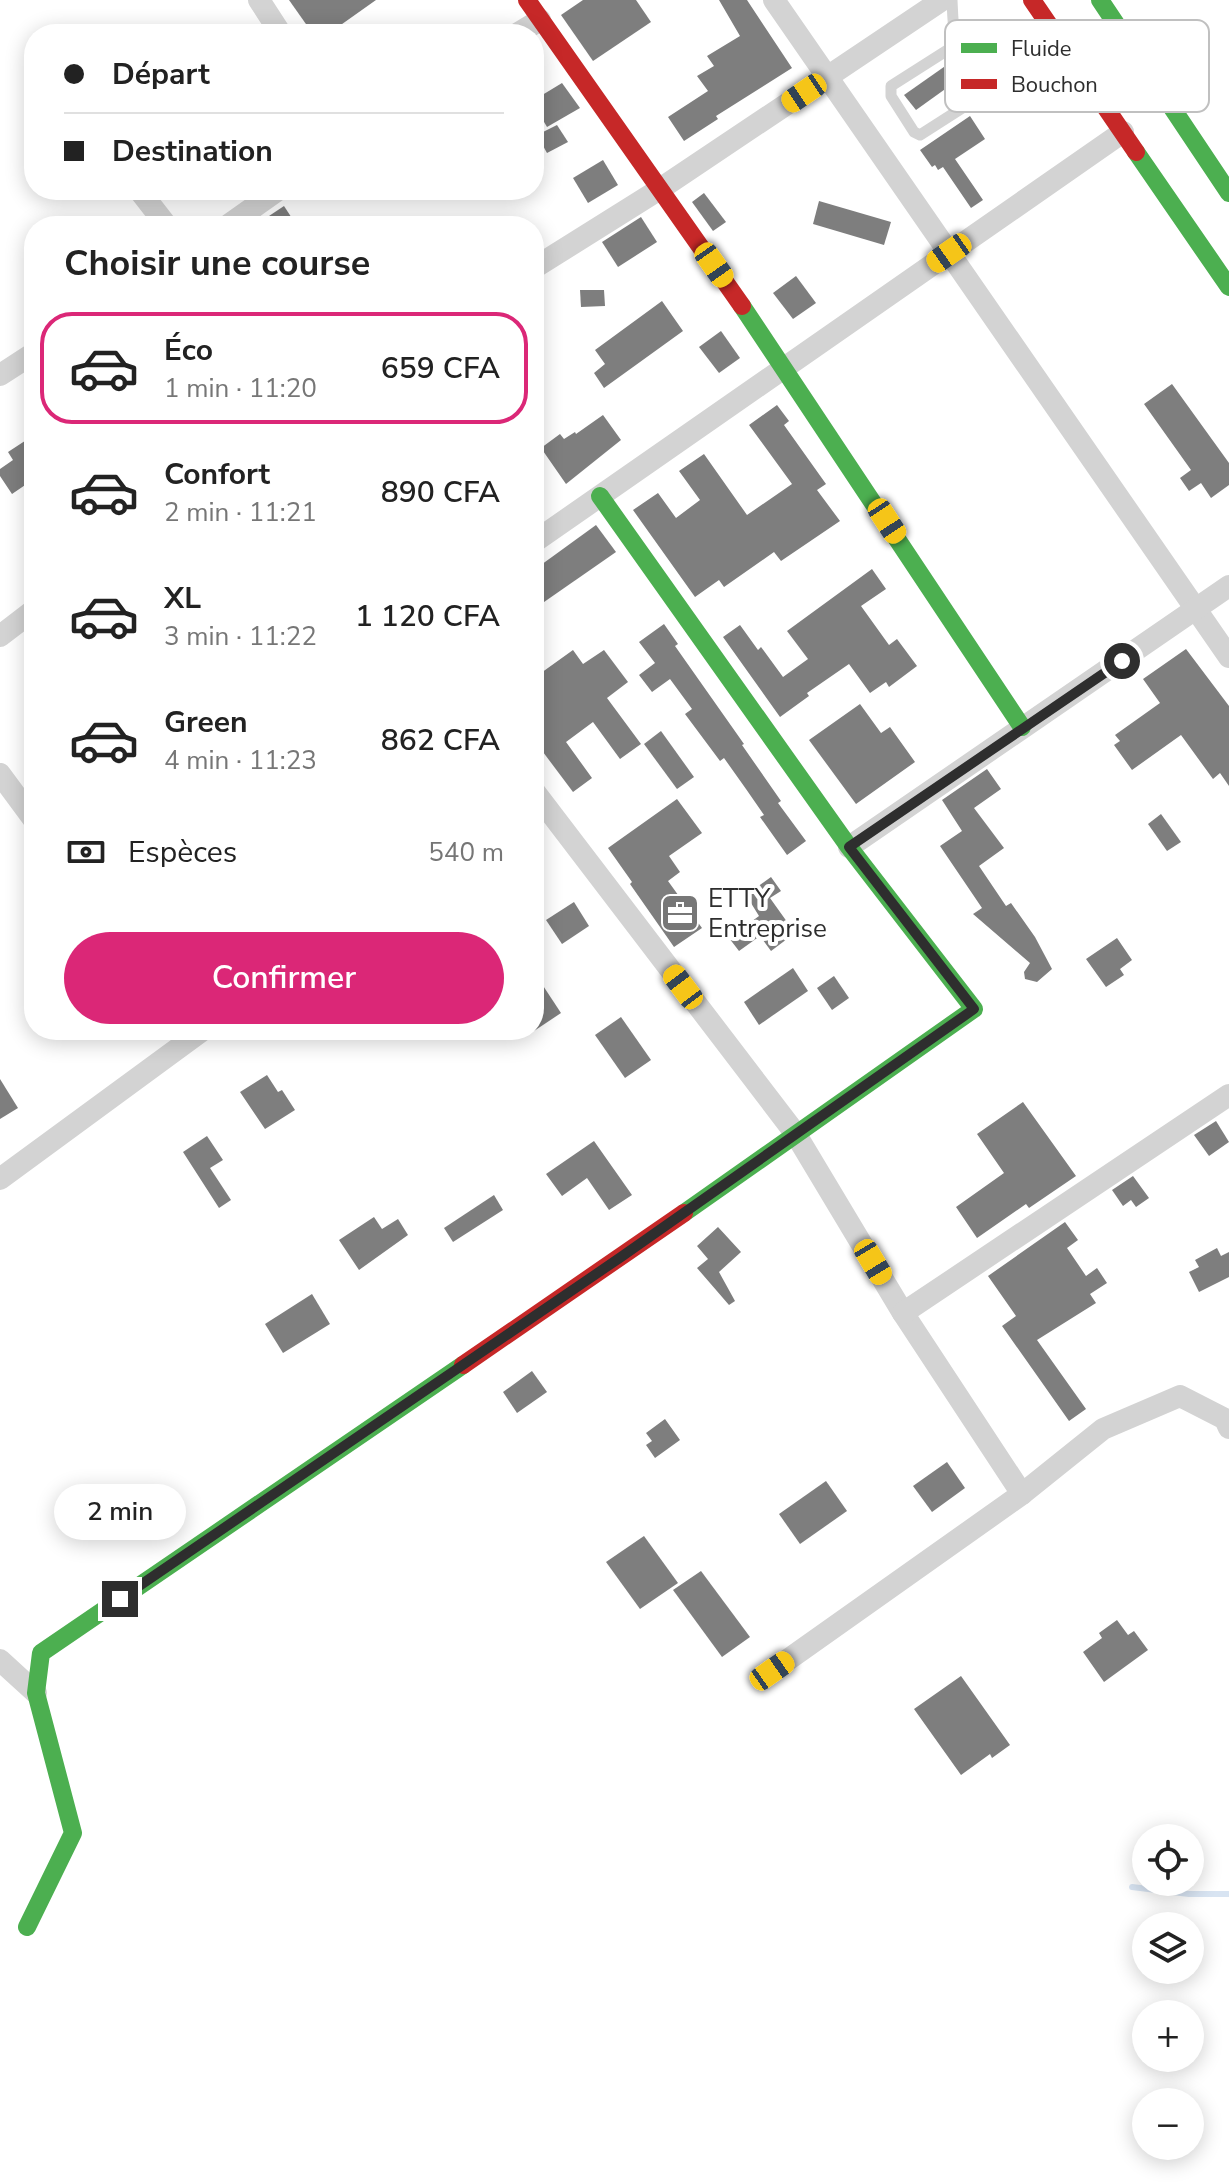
<!DOCTYPE html>
<html lang="fr">
<head>
<meta charset="utf-8">
<style>
  :root { --surface:#fff; --page:#f2f2f2; --text:#222; --muted:#767676; --line:#e0e0e0; --accent:#db2777 }
  body { margin:0; font-family:"Nunito Sans",sans-serif; background:var(--page); color:var(--text); height:100vh; display:flex; flex-direction:column; font-size:30px; white-space:nowrap }
  * { box-sizing:border-box; margin:0 }
  p { font-size:26px; color:var(--muted) }
  .icon { flex:none; width:44px; height:44px; fill:none; stroke:currentColor; stroke-width:2; stroke-linecap:round; stroke-linejoin:round }
  .map { position:relative; flex:1; overflow:hidden }
  .details { position:absolute; left:24px; top:216px; width:520px; height:824px; display:flex; flex-direction:column; background:var(--surface); border-radius:32px; box-shadow:0 4px 20px #0003 }
  .details>* { flex:none }
  .guide { position:absolute; left:24px; top:24px; width:520px; height:176px; border-radius:32px; box-shadow:0 4px 20px #0003; display:grid; align-content:center; height:176px; padding:0 40px; background:var(--surface) }
  .fabs { position:absolute; left:1132px; top:1824px; display:grid; gap:16px }
  .fabs a { display:grid; place-items:center; width:72px; height:72px; border-radius:50%; background:var(--surface); box-shadow:0 4px 20px #0003; font-size:40px }
  .end { position:absolute; width:36px; height:36px; margin:-18px; border:10px solid #2e2e2e; background:#fff; box-shadow:0 0 0 4px #fff }
  .from { border-radius:50% }
  .bubble { position:absolute; height:56px; border-radius:28px; background:var(--surface); box-shadow:0 4px 20px #0003; font-size:26px; font-weight:600; line-height:56px; text-align:center }
  .car { position:absolute; width:24px; height:48px; margin:-24px -12px; border-radius:10px; box-shadow:0 0 6px 2px #0007; background:linear-gradient(#f5c518 24%,#345 0 40%,#f5c518 0 76%,#345 0 86%,#f5c518 0) }
  .guide b { display:flex; align-items:center; gap:28px; height:76px; font-size:30px }
  .guide b+b { border-top:2px solid var(--line) }
  .guide i { width:20px; height:20px; background:var(--text) }
  ul { padding:0; list-style:none }
  li { display:flex; align-items:center; gap:24px; height:112px; margin:0 16px 12px; padding:0 24px; border:4px solid transparent; border-radius:32px }
  li div { flex:1 }
  li b { display:block; font-size:30px }
  li em { font-style:normal; font-weight:600 }
  li.selected { border-color:var(--accent) }
  li>.icon { width:72px; height:72px; stroke-width:1.5 }
  h2 { padding:0 40px; font-size:36px; line-height:96px }
  .pay { display:flex; align-items:center; gap:20px; height:88px; padding:0 40px; font-size:30px }
  .pay p { margin-inline-start:auto }
  .cta { display:flex; gap:16px; margin-top:auto; padding:16px 40px }
  .cta a { flex:1; height:92px; border-radius:48px; background:var(--accent); color:#fff; font-size:32px; font-weight:600; line-height:92px; text-align:center }
  .map>svg:first-child { display:block }
  .lines { fill:none; stroke-linecap:round; stroke-linejoin:round }
  .stream { stroke:#d8e4f2; stroke-width:6 }
  .building { fill:#7e7e7e }
  .lane { stroke:#d3d3d3; stroke-width:11 }
  .street { stroke:#d3d3d3; stroke-width:22 }
  .fast { stroke:#4caf50; stroke-width:18 }
  .jam { stroke:#c62828; stroke-width:18 }
  .route { stroke:#2e2e2e; stroke-width:10 }
  .labels { text-anchor:middle; stroke-width:8; stroke-linejoin:round; paint-order:stroke }
  .poi-label { font-size:26px; fill:#2e2e2e; stroke:#fff; text-anchor:start }
  .key { fill:#fff; stroke:#c0c0c0; stroke-width:2 }
  .key-label { font-size:22px; fill:#2e2e2e }
</style>
</head>
<body>
<div class="map">
<svg width="1229" height="2184" viewBox="0 0 1229 2184">
  <rect width="100%" height="100%" fill="#fff"/>
  <g class="lines">
    <!-- stream -->
    <path class="stream" d="M1132,1887L1189,1894H1229"/>
  </g>
  <!-- building -->
  <g class="building">
    <path d="M289,0H376L328,34H313Z"/>
    <path d="M583,0H636L651,22L593,61L561,15Z"/>
    <path d="M719,0H747L792,68L716,116L718,119L684,141L668,117L708,91L697,76L714,66L707,56L740,36Z"/>
    <path d="M951,62L962,77L916,110L904,95Z"/>
    <path d="M562,83L580,108L547,127L534,105V100Z"/>
    <path d="M970,116L985,139L955,159L983,200L971,208L943,167L938,170L935,165L932,167L920,150Z"/>
    <path d="M557,125L568,142L547,153L537,135Z"/>
    <path d="M603,160L618,185L588,203L573,178Z"/>
    <path d="M704,193L726,222L713,231L692,202Z"/>
    <path d="M819,201L891,222L884,245L813,224Z"/>
    <path d="M284,206L297,226H254Z"/>
    <path d="M641,217L657,242L618,267L602,242Z"/>
    <path d="M796,276L816,303L793,319L773,293Z"/>
    <path d="M580,290H604L605,306L581,307Z"/>
    <path d="M662,301L683,331L604,388L594,373L605,364L595,350Z"/>
    <path d="M721,331L740,358L719,373L699,347Z"/>
    <path d="M1172,384L1229,463V485L1211,498L1201,483L1189,491L1180,478L1191,470L1144,404Z"/>
    <path d="M777,405L789,421L784,425L826,484L817,490L840,521L781,561L774,552L724,587L719,580L695,597L633,510L658,493L676,518L700,500L679,471L704,454L747,515L792,484L749,425Z"/>
    <path d="M603,415L621,440L566,484L541,448L560,434L564,439L575,432L576,434Z"/>
    <path d="M34,435V479L12,494L0,476V469L13,460L8,452Z"/>
    <path d="M596,525L616,552L534,609V570Z"/>
    <path d="M872,569L886,589L861,606L889,645L897,639L917,666L889,687L886,682L870,693L849,664L807,693L809,696L780,717L723,637L740,625L758,650L761,647L783,677L808,659L787,631Z"/>
    <path d="M664,624L678,644L675,646L744,744L742,745L781,801L778,803L806,841L787,855L760,817L764,815L746,789L724,758L720,761L685,714L692,709L670,679L652,692L639,675L655,663L639,642Z"/>
    <path d="M1186,649L1229,706V786L1220,773L1213,779L1181,735L1132,770L1114,745L1120,741L1115,735L1160,703L1143,679Z"/>
    <path d="M573,650L583,664L604,650L628,682L607,698L641,744L620,759L593,722L566,742L592,778L573,792L534,740V678Z"/>
    <path d="M860,704L881,733L890,727L915,762L856,804L809,740Z"/>
    <path d="M661,731L694,777L677,789L644,744Z"/>
    <path d="M987,769L1001,789L974,808L1004,848L979,866L1006,906L1011,903L1035,937L1052,969L1037,982L1025,979L1024,972L1030,963L973,914L982,908L940,846L962,831L942,800Z"/>
    <path d="M677,799L702,833L669,856L680,872L668,881L702,928L674,947L630,884L632,882L608,848Z"/>
    <path d="M1161,814L1181,842L1167,851L1148,824Z"/>
    <path d="M771,877L781,891L770,898L795,933L771,951L760,936L739,951L729,938L759,916L746,895Z"/>
    <path d="M574,902L589,926L562,944L546,920Z"/>
    <path d="M1117,938L1132,960L1120,969L1124,975L1106,987L1086,959Z"/>
    <path d="M793,968L808,991L759,1025L744,1002Z"/>
    <path d="M534,972L561,1013L534,1031Z"/>
    <path d="M834,976L849,998L832,1010L817,988Z"/>
    <path d="M621,1017L651,1060L625,1078L595,1035Z"/>
    <path d="M267,1075L278,1092L282,1090L295,1110L265,1129L240,1092Z"/>
    <path d="M0,1079L18,1108L0,1119Z"/>
    <path d="M1023,1102L1076,1176L1029,1208L1026,1204L977,1238L956,1207L1004,1173L977,1134Z"/>
    <path d="M1216,1121L1229,1142L1209,1156L1194,1135Z"/>
    <path d="M207,1136L223,1160L210,1168L231,1200L219,1208L183,1152Z"/>
    <path d="M594,1141L632,1195L609,1210L587,1178L562,1196L546,1174Z"/>
    <path d="M1133,1176L1149,1198L1136,1207L1131,1200L1123,1206L1112,1190Z"/>
    <path d="M494,1195L503,1210L453,1242L444,1228Z"/>
    <path d="M374,1217L382,1229L398,1219L408,1235L359,1270L339,1240Z"/>
    <path d="M1065,1222L1078,1240L1067,1248L1086,1276L1097,1268L1107,1283L1090,1294L1096,1303L1037,1340L1086,1409L1069,1421L1002,1326L1016,1316L988,1276Z"/>
    <path d="M718,1227L741,1252L719,1272L735,1301L729,1305L697,1268L708,1259L697,1246Z"/>
    <path d="M1217,1248L1221,1256L1229,1252V1277L1199,1292L1189,1272L1199,1267L1195,1260Z"/>
    <path d="M312,1294L330,1324L283,1353L265,1324Z"/>
    <path d="M532,1371L547,1392L517,1413L503,1392Z"/>
    <path d="M665,1419L680,1440L655,1458L646,1445L652,1441L646,1433Z"/>
    <path d="M947,1462L965,1488L932,1512L913,1486Z"/>
    <path d="M826,1481L847,1511L800,1544L779,1514Z"/>
    <path d="M644,1536L678,1583L640,1609L606,1562Z"/>
    <path d="M701,1571L750,1637L722,1657L673,1590Z"/>
    <path d="M1117,1620L1128,1635L1134,1631L1148,1650L1104,1682L1083,1652L1102,1638L1099,1633Z"/>
    <path d="M961,1676L1010,1745L992,1758L990,1754L961,1775L914,1709Z"/>
  </g>
  <g class="lines">
    <!-- lane -->
    <g class="lane">
      <path d="M952,0C953,20 953,44 963,62C982,97 1056,106 1091,104"/>
      <path d="M957,44L891,86V96L914,132L920,135L995,87"/>
    </g>
    <!-- street -->
    <g class="street">
      <path d="M259,0L281,34"/>
      <path d="M774,0L1229,657"/>
      <path d="M517,34L540,20"/>
      <path d="M139,190L167,226"/>
      <path d="M227,226L278,190"/>
      <path d="M534,268L660,189L942,0"/>
      <path d="M0,375L34,353"/>
      <path d="M534,542L1123,132"/>
      <path d="M0,636L34,610"/>
      <path d="M0,774L34,820"/>
      <path d="M534,791L795,1133L903,1313L1022,1494"/>
      <path d="M849,847L1229,586"/>
      <path d="M0,1179L203,1030"/>
      <path d="M903,1313L1229,1095"/>
      <path d="M0,1660L36,1693"/>
      <path d="M772,1671L1022,1494L1103,1429L1180,1396L1225,1419L1229,1428"/>
    </g>
    <!-- fast -->
    <g class="fast">
      <path d="M1100,0L1229,193"/>
      <path d="M1136,152L1229,287"/>
      <path d="M742,306L1022,727"/>
      <path d="M600,496L849,847L974,1009L684,1213"/>
      <path d="M27,1927L73,1833L36,1693L41,1653L463,1365"/>
    </g>
    <!-- jam -->
    <g class="jam">
      <path d="M527,0L742,306"/>
      <path d="M1032,0L1136,152"/>
      <path d="M463,1365L684,1213"/>
    </g>
  </g>
  <g class="lines">
    <!-- route -->
    <path class="route" d="M120,1599L621,1257L974,1009L849,847L1122,661"/>
  </g>
  <!-- icons -->
  <defs>
    <symbol id="office-square" viewBox="-11 -11 22 22"><rect x="-9" y="-9" width="18" height="18" rx="4" fill="#777" stroke="#fff"/><path d="M-6-3h4V-5.5h4V-3h4V5H-6ZM-1-4.5V-3h2v-1.5ZM-6 0V1H6V0Z" fill="#fff"/></symbol>
  </defs>
  <g fill-rule="evenodd">
    <use href="#office-square" x="658" y="891" width="44" height="44"/>
  </g>
  <g class="labels">
    <!-- poi labels -->
    <g class="poi-label">
      <text x="708" y="907">ETTY<tspan x="708" dy="30">Entreprise</tspan></text>
    </g>
  </g>
  <!-- legend -->
  <rect x="945" y="20" width="264" height="92" rx="12" class="key"/>
  <rect x="961" y="43" width="36" height="10" fill="#4caf50"/>
  <rect x="961" y="79" width="36" height="10" fill="#c62828"/>
  <g class="key-label">
    <text x="1011" y="56">Fluide</text>
    <text x="1011" y="92">Bouchon</text>
  </g>
</svg>
<div class="fabs">
<a><svg class="icon" aria-label="locate" viewBox="0 0 24 24"><circle cx="12" cy="12" r="6"/><path d="M12 2v4M12 18v4M2 12h4M18 12h4"/></svg></a>
<a><svg class="icon" aria-label="layers" viewBox="0 0 24 24"><path d="M12 4l9 5-9 5-9-5zM3 14l9 5 9-5"/></svg></a>
<a>+</a>
<a>−</a>
</div>
<i class="end from" style="left:1122px;top:661px"></i>
<i class="end" style="left:120px;top:1599px"></i>
<div class="bubble" style="left:54px;top:1484px;width:132px">2 min</div>
<i class="car" style="left:804px;top:93px;rotate:236deg"></i>
<i class="car" style="left:949px;top:253px;rotate:235deg"></i>
<i class="car" style="left:714px;top:265px;rotate:145deg"></i>
<i class="car" style="left:887px;top:521px;rotate:147deg"></i>
<i class="car" style="left:683px;top:987px;rotate:323deg"></i>
<i class="car" style="left:873px;top:1262px;rotate:149deg"></i>
<i class="car" style="left:772px;top:1671px;rotate:55deg"></i>
<div class="guide">
<b><i class="from"></i>Départ</b>
<b><i></i>Destination</b>
</div>
<section class="details">
<h2>Choisir une course</h2>
<ul>
<li class="selected"><svg class="icon" aria-label="car" viewBox="0 0 24 24"><path d="M5 17H2v-5l4-1 3-4h7l3 4 3 1v5h-3M9 17h6M6 11h13"/><circle cx="7" cy="17" r="2"/><circle cx="17" cy="17" r="2"/></svg><div><b>Éco</b><p>1 min · 11:20</p></div><em>659 CFA</em></li>
<li><svg class="icon" aria-label="car" viewBox="0 0 24 24"><path d="M5 17H2v-5l4-1 3-4h7l3 4 3 1v5h-3M9 17h6M6 11h13"/><circle cx="7" cy="17" r="2"/><circle cx="17" cy="17" r="2"/></svg><div><b>Confort</b><p>2 min · 11:21</p></div><em>890 CFA</em></li>
<li><svg class="icon" aria-label="car" viewBox="0 0 24 24"><path d="M5 17H2v-5l4-1 3-4h7l3 4 3 1v5h-3M9 17h6M6 11h13"/><circle cx="7" cy="17" r="2"/><circle cx="17" cy="17" r="2"/></svg><div><b>XL</b><p>3 min · 11:22</p></div><em>1 120 CFA</em></li>
<li><svg class="icon" aria-label="car" viewBox="0 0 24 24"><path d="M5 17H2v-5l4-1 3-4h7l3 4 3 1v5h-3M9 17h6M6 11h13"/><circle cx="7" cy="17" r="2"/><circle cx="17" cy="17" r="2"/></svg><div><b>Green</b><p>4 min · 11:23</p></div><em>862 CFA</em></li>
</ul>
<div class="pay"><svg class="icon" aria-label="cash" viewBox="0 0 24 24"><path d="M3 7h18v10H3z"/><circle cx="12" cy="12" r="2"/></svg>Espèces<p>540 m</p></div>
<div class="cta"><a>Confirmer</a></div>
</section>
</div>
</body>
</html>
